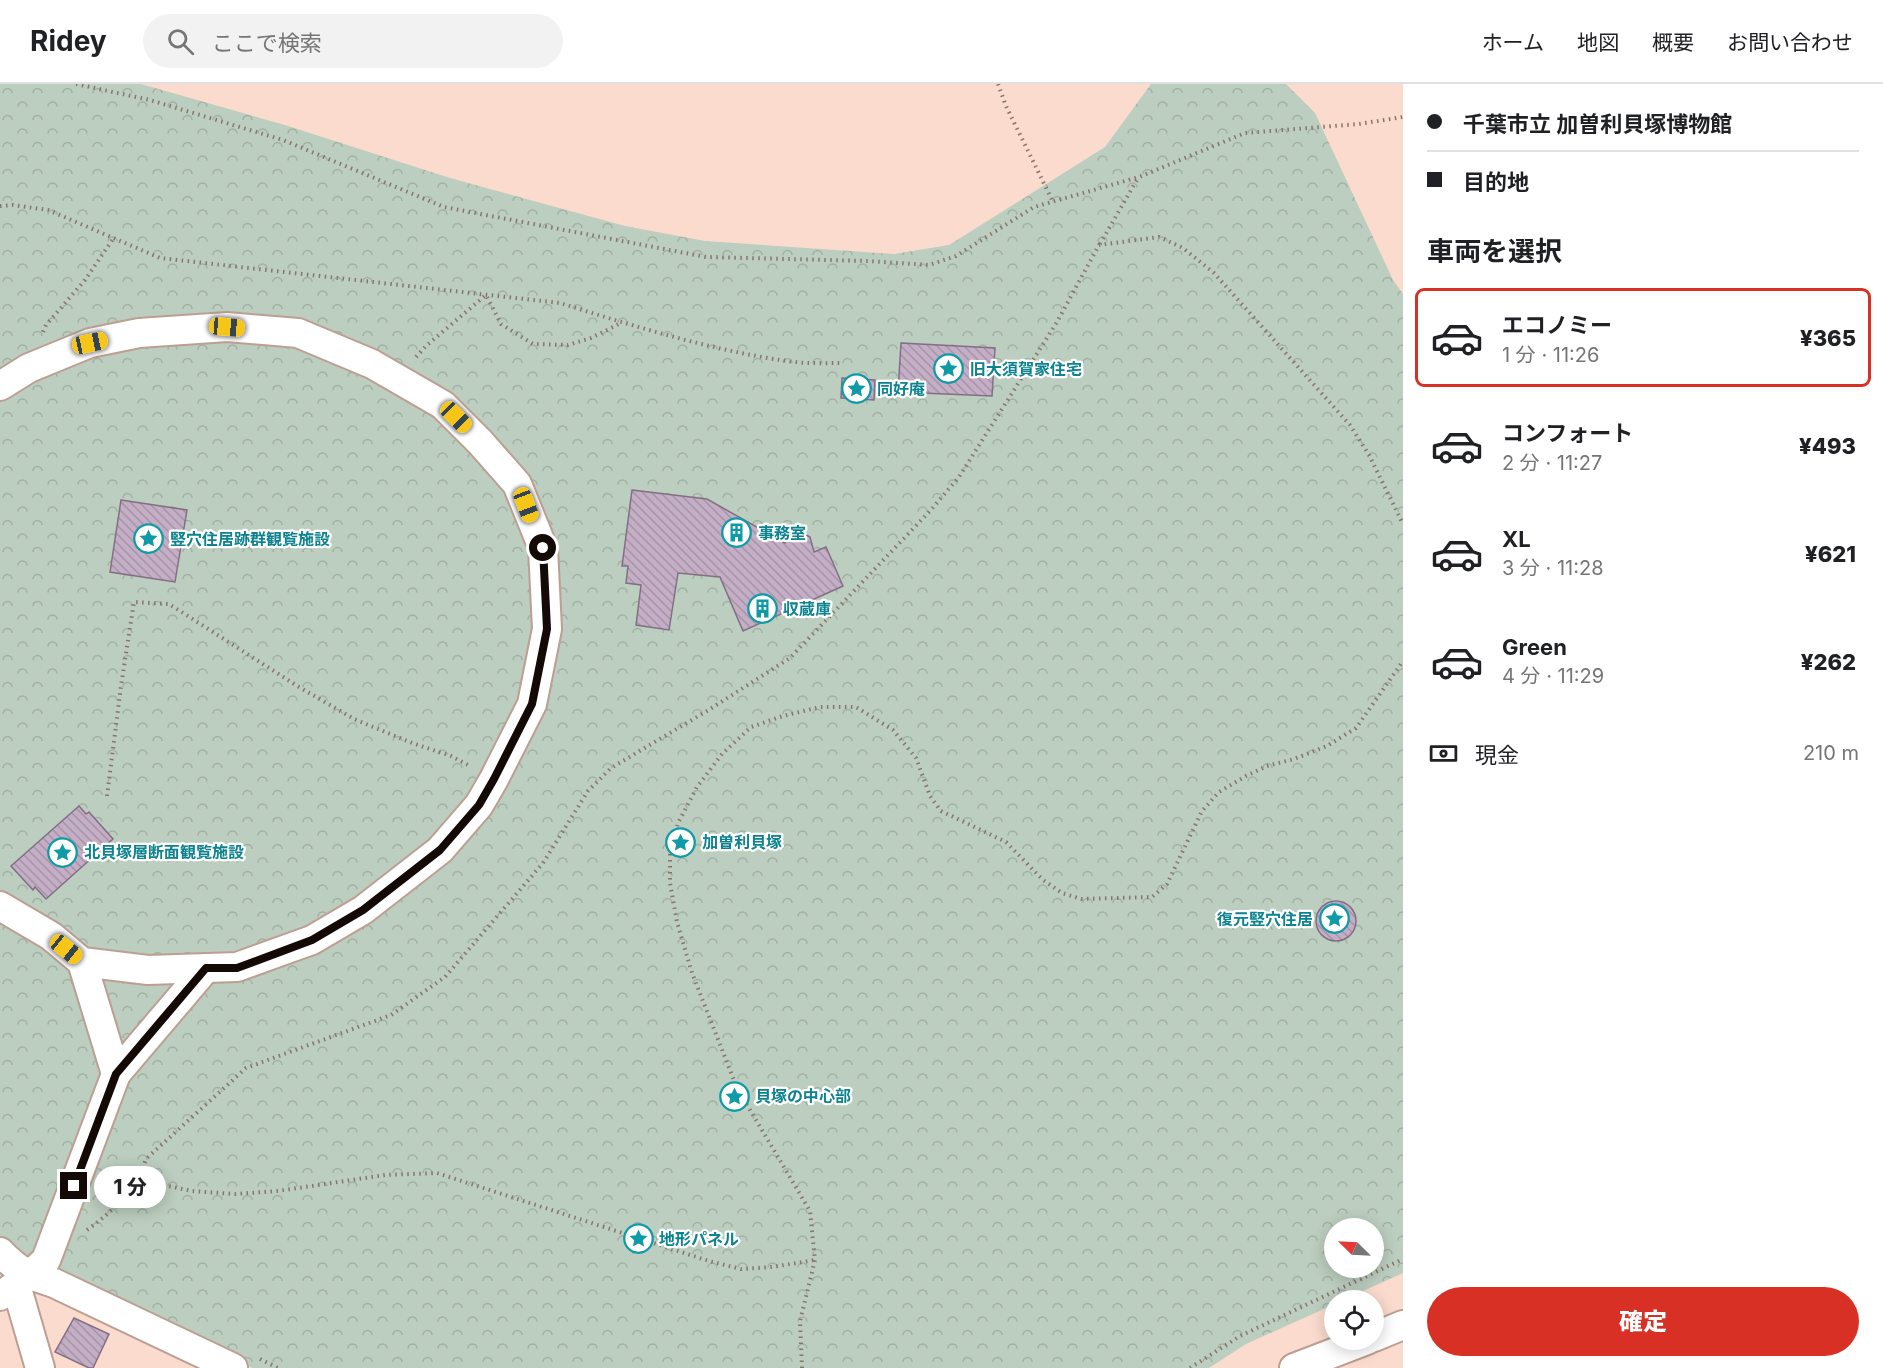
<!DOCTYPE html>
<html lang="ja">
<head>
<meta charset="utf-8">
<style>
  :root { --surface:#fff; --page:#f2f2f2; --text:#202124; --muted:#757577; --line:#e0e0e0; --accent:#d93025 }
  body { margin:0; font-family:Inter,"Noto Sans JP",sans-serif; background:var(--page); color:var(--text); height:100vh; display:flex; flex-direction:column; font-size:22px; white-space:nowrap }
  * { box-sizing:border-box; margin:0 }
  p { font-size:20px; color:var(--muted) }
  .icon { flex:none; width:33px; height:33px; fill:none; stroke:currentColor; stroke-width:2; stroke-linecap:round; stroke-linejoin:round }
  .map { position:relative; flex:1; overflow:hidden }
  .sheet { display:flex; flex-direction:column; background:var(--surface); width:480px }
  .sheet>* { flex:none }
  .banner { display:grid; align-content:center; height:132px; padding:0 24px; background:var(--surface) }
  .needle { width:39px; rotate:294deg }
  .buttons { position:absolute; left:1324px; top:1134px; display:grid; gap:12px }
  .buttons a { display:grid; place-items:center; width:60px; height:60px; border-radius:50%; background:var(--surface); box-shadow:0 3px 15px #0003; font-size:30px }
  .end { position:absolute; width:27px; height:27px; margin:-14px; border:8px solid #130905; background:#fff; box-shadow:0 0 0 3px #fff }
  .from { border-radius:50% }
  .bubble { position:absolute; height:42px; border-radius:21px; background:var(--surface); box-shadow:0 3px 15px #0003; font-size:20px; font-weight:800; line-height:42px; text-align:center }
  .car { position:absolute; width:18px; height:36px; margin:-18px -9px; border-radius:8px; box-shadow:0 0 4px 2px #0007; background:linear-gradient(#f5c518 24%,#345 0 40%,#f5c518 0 76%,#345 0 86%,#f5c518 0) }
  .banner b { display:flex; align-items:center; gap:21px; height:57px; font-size:22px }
  .banner b+b { border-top:2px solid var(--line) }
  .banner i { width:15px; height:15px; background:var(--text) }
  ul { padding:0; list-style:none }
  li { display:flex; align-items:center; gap:18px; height:99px; margin:0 12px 9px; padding:0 12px; border:3px solid transparent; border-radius:9px }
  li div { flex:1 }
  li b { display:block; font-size:22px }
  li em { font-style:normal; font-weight:800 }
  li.active { border-color:var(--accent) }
  li>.icon { width:54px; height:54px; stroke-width:1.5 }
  h2 { padding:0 24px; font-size:27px; line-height:72px }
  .pay { display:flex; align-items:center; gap:15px; height:66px; padding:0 24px; font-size:22px }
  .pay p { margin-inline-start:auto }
  .cta { display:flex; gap:12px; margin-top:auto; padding:12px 24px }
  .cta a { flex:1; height:69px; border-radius:36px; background:var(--accent); color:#fff; font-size:24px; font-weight:800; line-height:69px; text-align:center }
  header { display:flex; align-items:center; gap:36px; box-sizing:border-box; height:84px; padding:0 30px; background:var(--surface); border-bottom:2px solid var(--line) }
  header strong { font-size:28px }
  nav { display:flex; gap:33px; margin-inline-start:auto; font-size:21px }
  .search { width:420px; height:54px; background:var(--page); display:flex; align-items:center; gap:15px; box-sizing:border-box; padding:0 21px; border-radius:33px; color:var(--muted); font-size:22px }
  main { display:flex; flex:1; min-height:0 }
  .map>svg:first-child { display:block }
  .park { fill:url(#park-crowns); fill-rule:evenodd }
  .building { fill:url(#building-back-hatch); stroke:#826f84; stroke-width:1.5 }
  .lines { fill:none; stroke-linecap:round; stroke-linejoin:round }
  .minor-casing { stroke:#bc9f92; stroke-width:32 }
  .path { stroke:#89746b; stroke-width:4; stroke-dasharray:1.5 4.5; stroke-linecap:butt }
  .minor { stroke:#fff; stroke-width:28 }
  .route { stroke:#130905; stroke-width:8 }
  .labels { text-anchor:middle; stroke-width:4.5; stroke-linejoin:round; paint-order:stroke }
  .culture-label { font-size:16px; font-weight:bold; fill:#0d838f; stroke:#fff; text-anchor:start }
</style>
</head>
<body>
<header>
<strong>Ridey</strong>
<div class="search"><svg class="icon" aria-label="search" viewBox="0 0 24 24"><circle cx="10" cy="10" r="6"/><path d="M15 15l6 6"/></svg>ここで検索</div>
<nav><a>ホーム</a><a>地図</a><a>概要</a><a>お問い合わせ</a></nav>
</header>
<main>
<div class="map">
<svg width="1403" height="1284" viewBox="0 0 1403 1284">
  <defs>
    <pattern id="park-crowns" width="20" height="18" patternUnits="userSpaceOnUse" patternTransform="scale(1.5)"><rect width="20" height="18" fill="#bccebf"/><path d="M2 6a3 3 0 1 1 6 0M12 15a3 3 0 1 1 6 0" fill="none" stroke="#a1b0a3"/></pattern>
    <pattern id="building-back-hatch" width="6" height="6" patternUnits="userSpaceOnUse" patternTransform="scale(1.5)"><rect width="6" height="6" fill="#c3aec5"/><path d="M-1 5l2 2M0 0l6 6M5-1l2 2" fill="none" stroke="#a794a8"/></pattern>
  </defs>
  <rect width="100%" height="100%" fill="#fadbcd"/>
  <!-- park -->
  <path class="park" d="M0,0H141L288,42L450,94L625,142L705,157L894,170L949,161L1105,63L1151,0H1286L1315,29L1393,196L1403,210V1189L1343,1216H1335V1220L1246,1260L1209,1284H252L24,1178L0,1153ZM1335,1144H1374V1184H1335Z"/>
  <!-- building -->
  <g class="building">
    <path d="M901,259L995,264L992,312L898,308Z"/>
    <path d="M842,294L875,296L874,316L841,314Z"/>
    <path d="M632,406L707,415L785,459L794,444L810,453L814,468L826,463L843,502L743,547L720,493L678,489L669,546L636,541L641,501L626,499L628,482H622Z"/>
    <path d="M121,416L187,426L175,498L110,488Z"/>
    <path d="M79,722L86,730L89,728L113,755L46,815L35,803L33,806L11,782Z"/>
    <circle cx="1336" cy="837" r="20"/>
    <path d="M74,1234L109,1250L93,1284H89L55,1268Z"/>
  </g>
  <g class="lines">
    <defs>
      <g id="minor">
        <path d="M0,302L29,284L90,259L139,249L227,243L298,249L372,280L443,321L480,358L517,400L543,464L547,545L532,620L494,695L479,721L440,766L363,826L312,856L237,883L148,886L82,878L51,852L0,822"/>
        <path d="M116,990L206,884"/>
        <path d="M0,1168C19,1188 28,1191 54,1199L233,1284"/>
        <path d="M16,1201L40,1284"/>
        <path d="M0,1212L30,1191L46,1176L116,990L82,878"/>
        <path d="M1374,1253L1403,1241"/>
        <path d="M1294,1284L1367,1256"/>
      </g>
    </defs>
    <!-- minor casing -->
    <use href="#minor" class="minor-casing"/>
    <!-- path -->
    <g class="path">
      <path d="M76,0L150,16L283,56L444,123L706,173L868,177L929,181L956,172L1034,123L1139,93L1245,49L1359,40L1403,33"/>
      <path d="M998,0L1006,22L1053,118"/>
      <path d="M0,122L13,121L48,126L160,174L560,219C634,242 710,266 787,277C805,280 825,279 843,279"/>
      <path d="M1100,160L1138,94"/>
      <path d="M43,248L46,241L85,196L113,155"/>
      <path d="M416,273L427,261L486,211L501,240L533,260L568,261L591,254L621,239"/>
      <path d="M107,712L121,602L134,518L169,520L299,603L354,635L412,659L451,672L470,682"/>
      <path d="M141,1092L168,1102L192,1107L235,1110L278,1107L385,1091L437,1089L709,1177L741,1185L772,1183L815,1176"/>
      <path d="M87,1146C115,1125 134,1109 146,1075L246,984L391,931L445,893L543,779L588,707L611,684L707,627L790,574L930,427L959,393L1057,238L1099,161L1159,153L1183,164L1214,189L1350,341L1369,371L1403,440"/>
      <path d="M260,1275L278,1284"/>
      <path d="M802,1284L800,1237L815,1176L810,1127L737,1004L692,889L677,838L670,799V769L678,739L697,703L722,670L751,643L783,632L820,623H856L893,646L916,674L930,712L941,727L1006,758L1043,796L1062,809L1081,815L1152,813L1167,800L1202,727L1219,708L1246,692L1267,682L1294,675L1327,662L1356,644L1403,577"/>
      <path d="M1190,1284L1240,1252L1403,1175"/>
    </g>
    <!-- minor -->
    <use href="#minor" class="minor"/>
  </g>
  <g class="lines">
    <!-- route -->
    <path class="route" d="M74,1102L116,990L206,884H237L312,856L363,826L440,766L479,721L494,695L532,620L547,545L543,464"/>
  </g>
  <!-- icons -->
  <defs>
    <symbol id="sight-ring" viewBox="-11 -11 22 22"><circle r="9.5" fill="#fff" stroke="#0f9aa8" stroke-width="1.5"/><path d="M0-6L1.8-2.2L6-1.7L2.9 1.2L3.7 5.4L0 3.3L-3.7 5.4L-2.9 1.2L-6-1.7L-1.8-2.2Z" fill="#0f9aa8"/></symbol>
    <symbol id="building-ring" viewBox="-11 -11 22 22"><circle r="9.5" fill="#fff" stroke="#0f9aa8" stroke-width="1.5"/><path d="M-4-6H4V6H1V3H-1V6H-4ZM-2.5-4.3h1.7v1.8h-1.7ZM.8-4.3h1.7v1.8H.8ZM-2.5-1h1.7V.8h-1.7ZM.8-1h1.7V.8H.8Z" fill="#0f9aa8"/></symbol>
  </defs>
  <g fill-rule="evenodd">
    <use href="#sight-ring" x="932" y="268" width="33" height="33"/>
    <use href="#sight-ring" x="840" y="288" width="33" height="33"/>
    <use href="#building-ring" x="720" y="432" width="33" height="33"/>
    <use href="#sight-ring" x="132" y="438" width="33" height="33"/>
    <use href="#building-ring" x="746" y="508" width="33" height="33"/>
    <use href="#sight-ring" x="664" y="742" width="33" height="33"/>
    <use href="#sight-ring" x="46" y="752" width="33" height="33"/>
    <use href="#sight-ring" x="1318" y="818" width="33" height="33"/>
    <use href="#sight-ring" x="718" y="996" width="33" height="33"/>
    <use href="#sight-ring" x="622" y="1138" width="33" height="33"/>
  </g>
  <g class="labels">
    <!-- culture labels -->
    <g class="culture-label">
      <text x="970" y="291">旧大須賀家住宅</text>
      <text x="877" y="311">同好庵</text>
      <text x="758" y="455">事務室</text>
      <text x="170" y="461">竪穴住居跡群観覧施設</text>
      <text x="783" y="531">収蔵庫</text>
      <text x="702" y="764">加曽利貝塚</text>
      <text x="84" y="774">北貝塚層断面観覧施設</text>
      <text x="1313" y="841" text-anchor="end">復元竪穴住居</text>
      <text x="755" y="1018">貝塚の中心部</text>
      <text x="659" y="1161">地形パネル</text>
    </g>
  </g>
</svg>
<div class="buttons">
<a><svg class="needle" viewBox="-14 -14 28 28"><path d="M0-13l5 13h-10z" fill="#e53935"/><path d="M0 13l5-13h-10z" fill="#757577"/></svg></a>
<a><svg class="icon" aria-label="locate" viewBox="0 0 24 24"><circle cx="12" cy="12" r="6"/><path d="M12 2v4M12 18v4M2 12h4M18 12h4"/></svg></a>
</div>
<i class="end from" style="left:543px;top:464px"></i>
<i class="end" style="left:74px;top:1102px"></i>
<div class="bubble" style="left:94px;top:1082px;width:72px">1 分</div>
<i class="car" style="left:227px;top:243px;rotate:95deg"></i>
<i class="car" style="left:90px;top:259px;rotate:78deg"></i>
<i class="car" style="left:456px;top:333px;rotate:135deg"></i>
<i class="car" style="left:526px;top:421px;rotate:159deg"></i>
<i class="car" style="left:66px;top:865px;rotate:129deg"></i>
</div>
<section class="sheet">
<div class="banner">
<b><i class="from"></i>千葉市立 加曽利貝塚博物館</b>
<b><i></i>目的地</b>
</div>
<h2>車両を選択</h2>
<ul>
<li class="active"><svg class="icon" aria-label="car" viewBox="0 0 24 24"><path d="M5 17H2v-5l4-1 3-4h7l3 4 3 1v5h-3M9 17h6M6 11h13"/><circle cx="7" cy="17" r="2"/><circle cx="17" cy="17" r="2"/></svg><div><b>エコノミー</b><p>1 分 · 11:26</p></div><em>¥365</em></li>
<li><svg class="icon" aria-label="car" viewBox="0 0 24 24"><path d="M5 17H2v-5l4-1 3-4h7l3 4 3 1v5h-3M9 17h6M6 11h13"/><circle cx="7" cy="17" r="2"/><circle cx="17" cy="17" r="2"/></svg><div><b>コンフォート</b><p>2 分 · 11:27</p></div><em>¥493</em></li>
<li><svg class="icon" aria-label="car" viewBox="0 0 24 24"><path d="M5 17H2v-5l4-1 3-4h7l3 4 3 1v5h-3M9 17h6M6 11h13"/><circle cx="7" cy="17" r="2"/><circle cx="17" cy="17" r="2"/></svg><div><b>XL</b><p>3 分 · 11:28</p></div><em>¥621</em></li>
<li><svg class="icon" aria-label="car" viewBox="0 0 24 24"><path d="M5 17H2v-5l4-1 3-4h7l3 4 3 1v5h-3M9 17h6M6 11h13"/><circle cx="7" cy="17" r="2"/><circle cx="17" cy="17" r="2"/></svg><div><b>Green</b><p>4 分 · 11:29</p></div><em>¥262</em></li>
</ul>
<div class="pay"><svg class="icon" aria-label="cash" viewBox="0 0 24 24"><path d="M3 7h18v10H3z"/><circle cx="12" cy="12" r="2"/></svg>現金<p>210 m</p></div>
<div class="cta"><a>確定</a></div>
</section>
</main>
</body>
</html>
